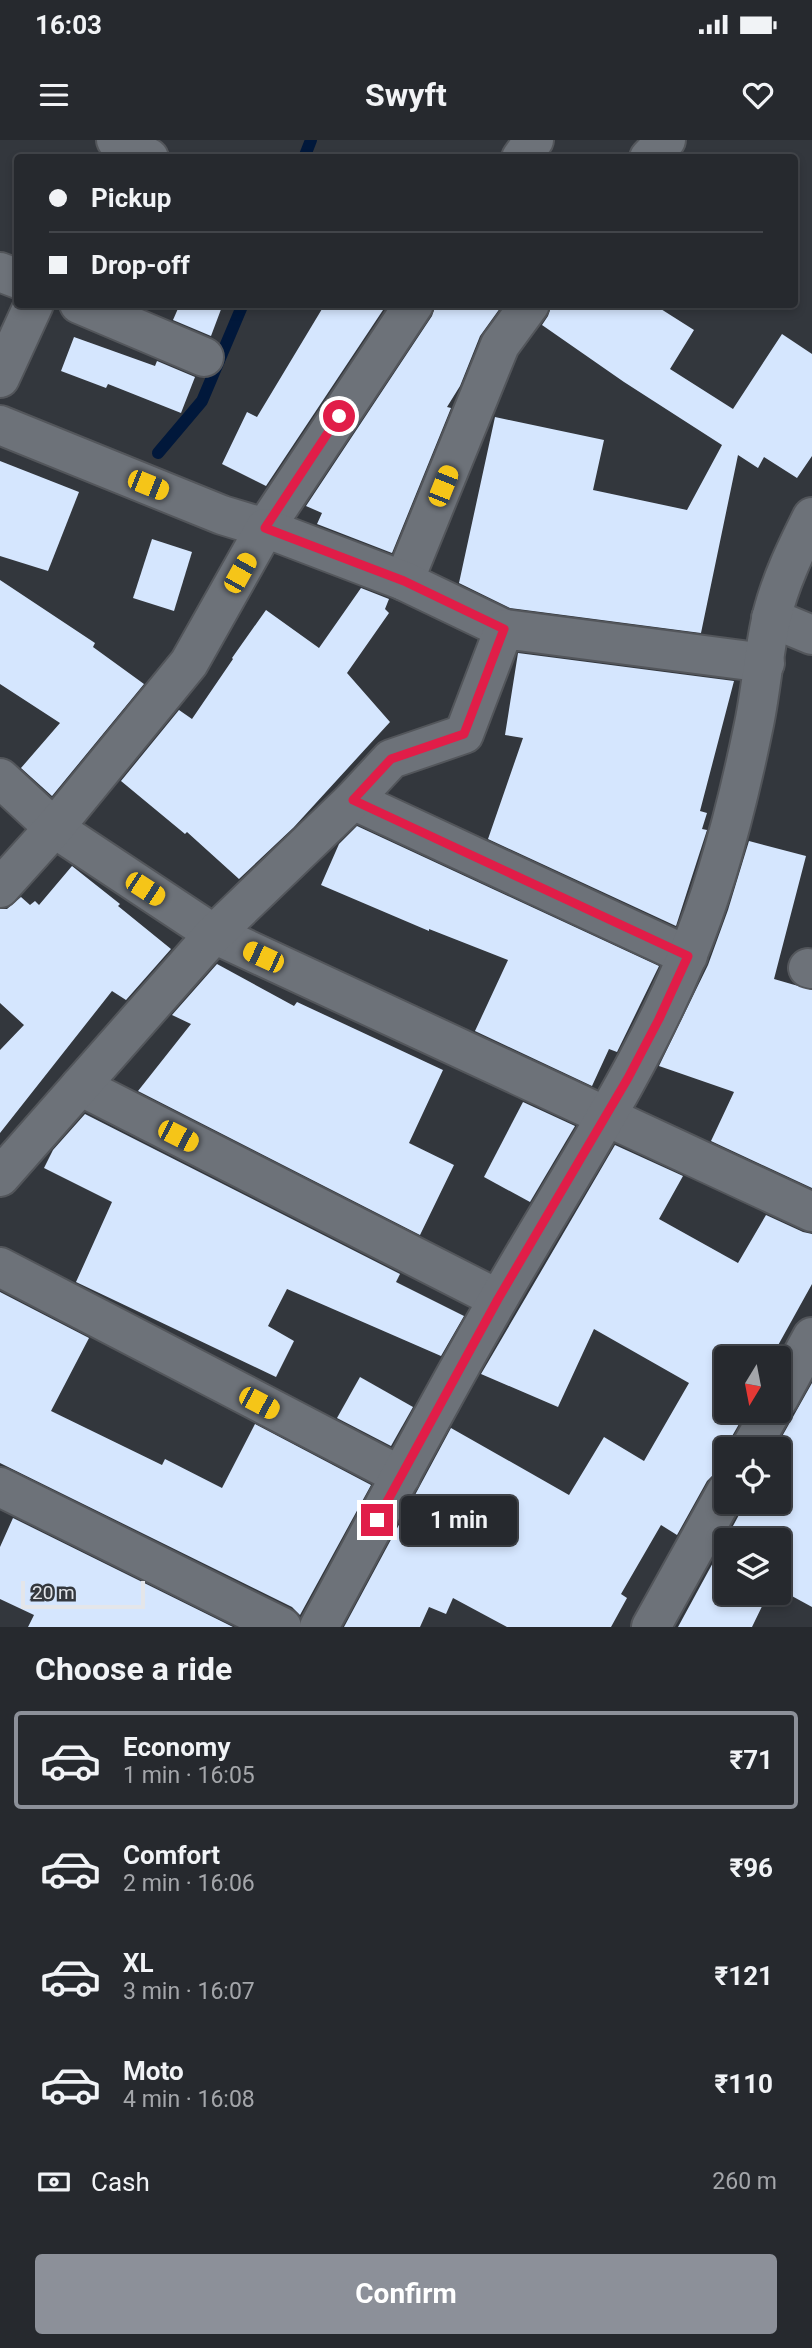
<!DOCTYPE html>
<html lang="en">
<head>
<meta charset="utf-8">
<style>
  :root { --surface:#26292e; --page:#2e3136; --text:#f1f3f6; --muted:#a4a6aa; --line:#42454a; --accent:#8c9099 }
  body { margin:0; font-family:Roboto,sans-serif; background:var(--page); color:var(--text); height:100vh; display:flex; flex-direction:column; font-size:26px; white-space:nowrap }
  * { box-sizing:border-box; margin:0 }
  p { font-size:23px; color:var(--muted) }
  .icon { flex:none; width:38px; height:38px; fill:none; stroke:currentColor; stroke-width:2; stroke-linecap:round; stroke-linejoin:round }
  .map { position:relative; height:1487px; overflow:hidden }
  .side { display:flex; flex-direction:column; background:var(--surface); flex:1 }
  .side>* { flex:none }
  .banner { position:absolute; left:14px; top:14px; width:784px; height:154px; border-radius:7px; box-shadow:0 4px 10px #0003,0 0 0 2px var(--line); display:grid; align-content:center; height:154px; padding:0 35px; background:var(--surface) }
  .needle { width:46px; rotate:190deg }
  .tools { position:absolute; left:714px; top:1206px; display:grid; gap:14px }
  .tools a { display:grid; place-items:center; width:77px; height:77px; border-radius:7px; background:var(--surface); box-shadow:0 4px 10px #0003,0 0 0 2px var(--line); font-size:35px }
  .scale { position:absolute; left:21px; bottom:18px; width:124px; box-sizing:border-box; padding-left:7px; border:4px solid #e4e6ea; border-top:0; font-size:19px; line-height:24px; white-space:nowrap; color:#e4e6ea; -webkit-text-stroke:5px #33373d; paint-order:stroke }
  .end { position:absolute; width:32px; height:32px; margin:-16px; border:9px solid #e11d48; background:#fff; box-shadow:0 0 0 4px #fff }
  .from { border-radius:50% }
  .bubble { position:absolute; height:49px; border-radius:7px; background:var(--surface); box-shadow:0 4px 10px #0003,0 0 0 2px var(--line); font-size:23px; font-weight:700; line-height:49px; text-align:center }
  .car { position:absolute; width:21px; height:42px; margin:-21px -10px; border-radius:9px; box-shadow:0 0 5px 2px #0007; background:linear-gradient(#f5c518 24%,#345 0 40%,#f5c518 0 76%,#345 0 86%,#f5c518 0) }
  .banner b { display:flex; align-items:center; gap:24px; height:66px; font-size:26px }
  .banner b+b { border-top:2px solid var(--line) }
  .banner i { width:18px; height:18px; background:var(--text) }
  ul { padding:0; list-style:none }
  li { display:flex; align-items:center; gap:21px; height:98px; margin:0 14px 10px; padding:0 21px; border:4px solid transparent; border-radius:7px }
  li div { flex:1 }
  li b { display:block; font-size:26px }
  li em { font-style:normal; font-weight:700 }
  li.selected { border-color:var(--accent) }
  li>.icon { width:63px; height:63px; stroke-width:1.5 }
  h2 { padding:0 35px; font-size:32px; line-height:84px }
  .pay { display:flex; align-items:center; gap:18px; height:77px; padding:0 35px; font-size:26px }
  .pay p { margin-inline-start:auto }
  .primary-button { display:flex; gap:14px; margin-top:auto; padding:14px 35px }
  .primary-button a { flex:1; height:80px; border-radius:7px; background:var(--accent); color:#fff; font-size:28px; font-weight:700; line-height:80px; text-align:center }
  .status { display:flex; justify-content:space-between; align-items:center; height:49px; padding:0 35px; background:var(--surface); direction:ltr }
  .status svg { height:19px; fill:currentColor }
  header { display:flex; justify-content:space-between; align-items:center; height:91px; padding:0 35px; background:var(--surface); font-size:32px; font-weight:700 }
  .map>svg:first-child { display:block }
  .lines { fill:none; stroke-linecap:round; stroke-linejoin:round }
  .stream { stroke:#01183b; stroke-width:12 }
  .building { fill:#d5e6fe }
  .minor-casing { stroke:#53565b; stroke-width:42 }
  .tertiary-casing { stroke:#53565b; stroke-width:42 }
  .minor { stroke:#6d7279; stroke-width:38 }
  .tertiary { stroke:#6d7279; stroke-width:38 }
  .route { stroke:#e11d48; stroke-width:9 }
</style>
</head>
<body>
<div class="status"><b>16:03</b><svg viewBox="0 0 49 12"><path d="M0 12V9h3v3zM5 12V6h3v6zM10 12V3h3v9zM15 12V0h3v12zM26 1h20v11H26zM47 4h2v5h-2z"/></svg></div>
<header><svg class="icon" aria-label="menu" viewBox="0 0 24 24"><path d="M4 6h16M4 12h16M4 18h16"/></svg>Swyft<svg class="icon" aria-label="heart" viewBox="0 0 24 24"><path d="M12 20l-8-8c-3-5 5-10 8-4 3-6 11-1 8 4z"/></svg></header>
<div class="map">
<svg width="812" height="1487" viewBox="0 0 812 1487">
  <rect width="100%" height="100%" fill="#33373d"/>
  <g class="lines">
    <!-- stream -->
    <g class="stream">
      <path d="M304,18L311,0"/>
      <path d="M158,313L202,261L243,164"/>
    </g>
  </g>
  <!-- building -->
  <g class="building">
    <path d="M180,164H223L211,196L173,180Z"/>
    <path d="M325,164H387L266,346L222,324L247,272L257,277Z"/>
    <path d="M436,164H503L480,196L460,246L447,267L451,268L392,413L317,384L322,373L306,366L432,176Z"/>
    <path d="M552,164H653L694,190L670,229L733,269L782,194L812,214V316L797,338L764,317L758,328L738,315L701,493L510,468L459,443L495,277L604,300L593,350L687,370L722,305L624,242L542,185L548,176Z"/>
    <path d="M74,197L155,226L157,221L195,237L181,273L108,244L106,248L61,231Z"/>
    <path d="M0,321L79,352L48,431L0,416Z"/>
    <path d="M152,399L192,412L174,471L133,458Z"/>
    <path d="M0,440L95,503L93,507L144,544L52,656L21,628L60,583L0,544Z"/>
    <path d="M361,448L389,459L385,469L389,473L347,533L390,582L294,687L239,739L187,692L185,694L121,641L179,570L192,579L233,519L232,518L266,470L319,508Z"/>
    <path d="M518,513L734,541L700,671L707,673L702,689L707,690L676,786L488,699L523,598L505,595Z"/>
    <path d="M357,686L659,826L617,912L609,909L592,946L475,891L508,820L429,789V791L321,745L339,704Z"/>
    <path d="M749,701L806,716L774,839L812,850V1048L711,1001L734,952L659,926L708,825L728,770Z"/>
    <path d="M72,726L120,764L118,766L171,809L126,860L112,851L0,993V910L24,885L0,863V769H7L21,757L30,765L35,761L39,765Z"/>
    <path d="M217,824L294,866L297,862L443,930L409,1003L454,1025L420,1095L138,951L191,884L172,875Z"/>
    <path d="M523,962L575,986L530,1062L484,1037Z"/>
    <path d="M85,974L400,1134L396,1142L464,1176L441,1216L287,1149L268,1186L294,1201L276,1237L76,1142L112,1062L44,1028L53,1010Z"/>
    <path d="M615,1005L683,1036L659,1079L738,1123L766,1075L803,1092L812,1094V1144L771,1218H726V1270H747L731,1298L728,1309H726V1330L715,1333L707,1341L677,1395L661,1385L621,1454L627,1458L611,1487H507L453,1458L446,1474L429,1467L420,1487H344L451,1288L569,1355L604,1297L644,1321L689,1243L594,1189L558,1267L481,1234Z"/>
    <path d="M0,1152L89,1198L51,1271L162,1325L165,1319L222,1348L255,1284L371,1345L300,1475L292,1467L0,1323Z"/>
    <path d="M360,1237L413,1267L391,1306L337,1278Z"/>
    <path d="M812,1243V1467L779,1449V1400H726V1452H769L752,1487H678L746,1362H779V1309H775Z"/>
    <path d="M13,1378L233,1487H28L34,1475L0,1459V1407Z"/>
  </g>
  <g class="lines">
    <defs>
      <g id="minor">
        <path d="M116,0L149,18"/>
        <path d="M521,18L534,0"/>
        <path d="M649,18L666,0"/>
        <path d="M0,132L18,139"/>
        <path d="M79,164L204,217"/>
        <path d="M0,238L34,164"/>
        <path d="M0,285L222,375L265,388L414,164"/>
        <path d="M404,441L500,205L530,164"/>
        <path d="M771,478L812,495"/>
        <path d="M0,638L54,688L214,794L812,1072"/>
        <path d="M353,660L688,816"/>
        <path d="M0,748L54,688L189,523L265,388L404,441L504,489"/>
        <path d="M808,828L812,829"/>
        <path d="M80,946L498,1159"/>
        <path d="M0,1037L214,794L353,660L391,619L464,594L504,489L765,523"/>
        <path d="M0,1127L401,1336"/>
        <path d="M779,1258L812,1197"/>
        <path d="M750,1309L772,1270"/>
        <path d="M0,1347L282,1487"/>
        <path d="M651,1487L726,1352"/>
      </g>
      <path id="tertiary" d="M319,1487C379,1377 436,1266 499,1158C563,1046 636,938 686,819C717,746 737,667 753,589C761,553 763,516 771,480C779,444 796,409 812,377"/>
    </defs>
    <!-- minor casing -->
    <use href="#minor" class="minor-casing"/>
    <!-- tertiary casing -->
    <use href="#tertiary" class="tertiary-casing"/>
    <!-- minor -->
    <use href="#minor" class="minor"/>
    <!-- tertiary -->
    <use href="#tertiary" class="tertiary"/>
  </g>
  <g class="lines">
    <!-- route -->
    <path class="route" d="M339,276L265,388L404,441L504,489L464,594L391,619L353,660L688,816L659,879L628,938L498,1159L377,1380"/>
  </g>
</svg>
<div class="tools">
<a><svg class="needle" viewBox="-14 -14 28 28"><path d="M0-13l5 13h-10z" fill="#e53935"/><path d="M0 13l5-13h-10z" fill="#a4a6aa"/></svg></a>
<a><svg class="icon" aria-label="locate" viewBox="0 0 24 24"><circle cx="12" cy="12" r="6"/><path d="M12 2v4M12 18v4M2 12h4M18 12h4"/></svg></a>
<a><svg class="icon" aria-label="layers" viewBox="0 0 24 24"><path d="M12 4l9 5-9 5-9-5zM3 14l9 5 9-5"/></svg></a>
</div>
<div class="scale">20 m</div>
<i class="end from" style="left:339px;top:276px"></i>
<i class="end" style="left:377px;top:1380px"></i>
<div class="bubble" style="left:401px;top:1356px;width:116px">1 min</div>
<i class="car" style="left:148px;top:345px;rotate:112deg"></i>
<i class="car" style="left:443px;top:346px;rotate:22deg"></i>
<i class="car" style="left:240px;top:433px;rotate:29deg"></i>
<i class="car" style="left:145px;top:749px;rotate:123deg"></i>
<i class="car" style="left:263px;top:817px;rotate:295deg"></i>
<i class="car" style="left:178px;top:996px;rotate:117deg"></i>
<i class="car" style="left:259px;top:1263px;rotate:118deg"></i>
<div class="banner">
<b><i class="from"></i>Pickup</b>
<b><i></i>Drop-off</b>
</div>
</div>
<section class="side">
<h2>Choose a ride</h2>
<ul>
<li class="selected"><svg class="icon" aria-label="car" viewBox="0 0 24 24"><path d="M5 17H2v-5l4-1 3-4h7l3 4 3 1v5h-3M9 17h6M6 11h13"/><circle cx="7" cy="17" r="2"/><circle cx="17" cy="17" r="2"/></svg><div><b>Economy</b><p>1 min · 16:05</p></div><em>₹71</em></li>
<li><svg class="icon" aria-label="car" viewBox="0 0 24 24"><path d="M5 17H2v-5l4-1 3-4h7l3 4 3 1v5h-3M9 17h6M6 11h13"/><circle cx="7" cy="17" r="2"/><circle cx="17" cy="17" r="2"/></svg><div><b>Comfort</b><p>2 min · 16:06</p></div><em>₹96</em></li>
<li><svg class="icon" aria-label="car" viewBox="0 0 24 24"><path d="M5 17H2v-5l4-1 3-4h7l3 4 3 1v5h-3M9 17h6M6 11h13"/><circle cx="7" cy="17" r="2"/><circle cx="17" cy="17" r="2"/></svg><div><b>XL</b><p>3 min · 16:07</p></div><em>₹121</em></li>
<li><svg class="icon" aria-label="car" viewBox="0 0 24 24"><path d="M5 17H2v-5l4-1 3-4h7l3 4 3 1v5h-3M9 17h6M6 11h13"/><circle cx="7" cy="17" r="2"/><circle cx="17" cy="17" r="2"/></svg><div><b>Moto</b><p>4 min · 16:08</p></div><em>₹110</em></li>
</ul>
<div class="pay"><svg class="icon" aria-label="cash" viewBox="0 0 24 24"><path d="M3 7h18v10H3z"/><circle cx="12" cy="12" r="2"/></svg>Cash<p>260 m</p></div>
<div class="primary-button"><a>Confirm</a></div>
</section>
</body>
</html>
